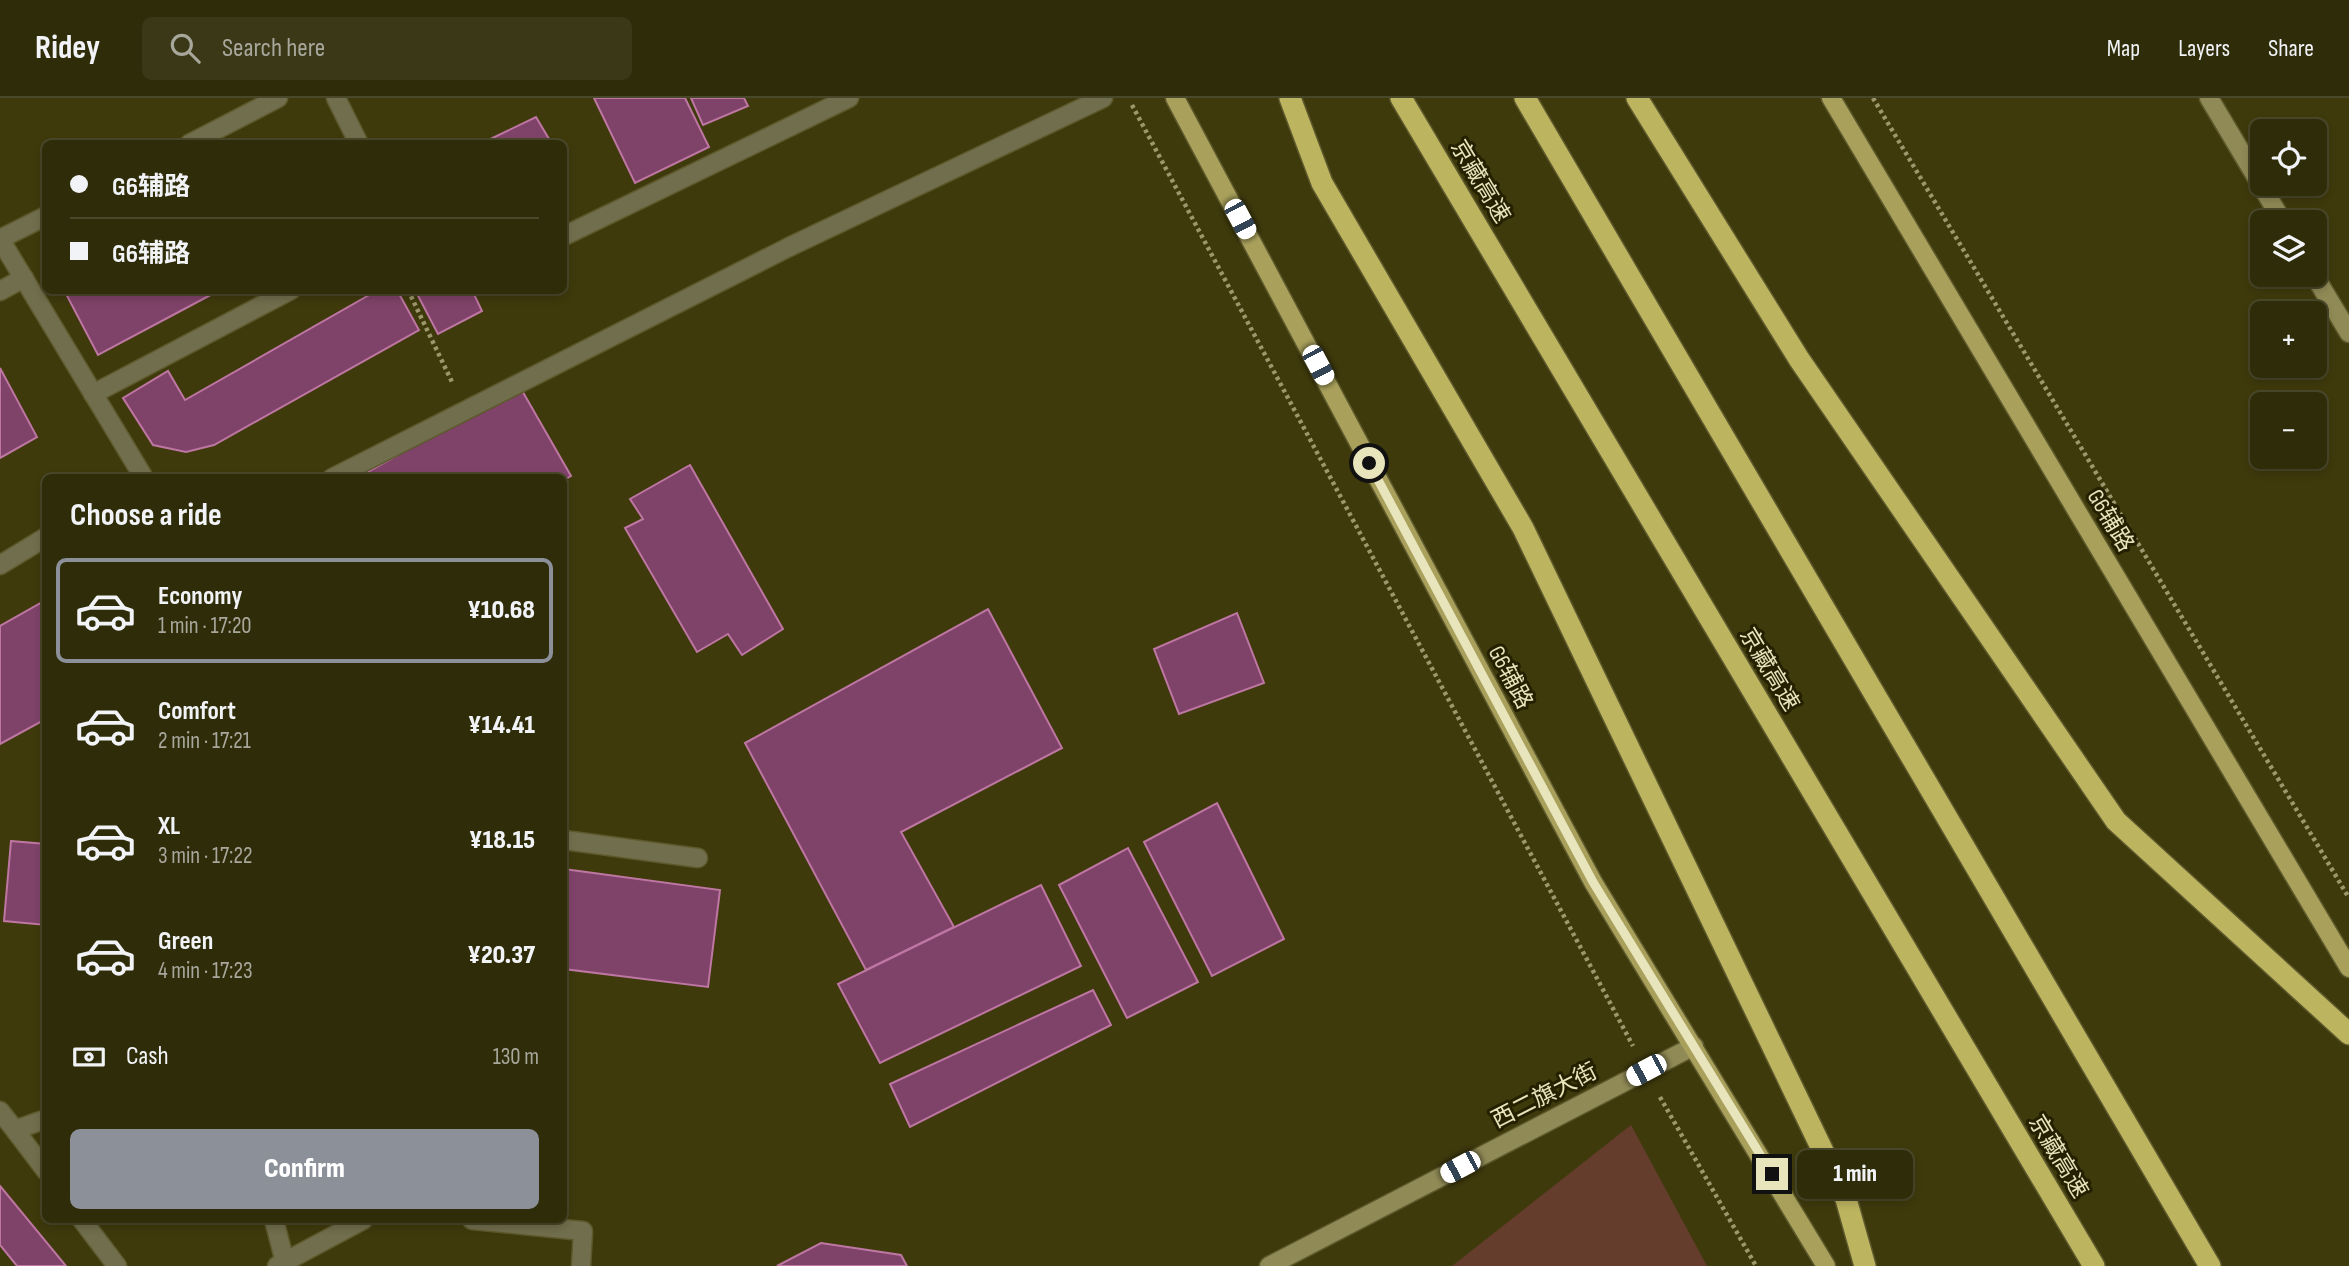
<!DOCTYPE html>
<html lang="en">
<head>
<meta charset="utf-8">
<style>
  :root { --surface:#2f2c09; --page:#3b3817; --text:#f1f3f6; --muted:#a7a79c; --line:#4a482a; --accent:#8c9099 }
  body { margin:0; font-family:"Sofia Sans Condensed","Noto Sans SC",sans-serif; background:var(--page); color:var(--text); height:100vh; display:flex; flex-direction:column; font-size:26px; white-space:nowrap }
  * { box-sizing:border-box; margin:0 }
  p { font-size:23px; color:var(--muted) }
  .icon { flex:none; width:38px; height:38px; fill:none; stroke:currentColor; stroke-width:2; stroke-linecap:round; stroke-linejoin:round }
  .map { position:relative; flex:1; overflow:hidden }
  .sheet { position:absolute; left:42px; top:376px; width:525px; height:749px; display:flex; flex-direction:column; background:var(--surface); border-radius:10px; box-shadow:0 4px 10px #0003,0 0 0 2px var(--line) }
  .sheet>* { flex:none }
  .guide { position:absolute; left:42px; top:42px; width:525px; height:154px; border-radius:10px; box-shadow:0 4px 10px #0003,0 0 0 2px var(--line); display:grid; align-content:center; height:154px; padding:0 28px; background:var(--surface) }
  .tools { position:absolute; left:2250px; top:21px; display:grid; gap:14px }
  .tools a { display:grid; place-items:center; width:77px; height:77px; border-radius:10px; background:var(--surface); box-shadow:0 4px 10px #0003,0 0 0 2px var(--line); font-size:35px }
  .end { position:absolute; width:32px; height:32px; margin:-16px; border:9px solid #e8e4bc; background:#111; box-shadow:0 0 0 4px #111 }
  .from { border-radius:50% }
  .bubble { position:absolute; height:49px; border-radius:10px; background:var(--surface); box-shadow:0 4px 10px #0003,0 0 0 2px var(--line); font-size:23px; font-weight:800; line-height:49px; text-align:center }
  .car { position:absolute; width:21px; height:42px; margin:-21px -10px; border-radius:9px; box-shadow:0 0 5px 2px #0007; background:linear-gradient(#fff 24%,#345 0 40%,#fff 0 76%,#345 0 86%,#fff 0) }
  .guide b { display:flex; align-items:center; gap:24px; height:66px; font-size:26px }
  .guide b+b { border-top:2px solid var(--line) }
  .guide i { width:18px; height:18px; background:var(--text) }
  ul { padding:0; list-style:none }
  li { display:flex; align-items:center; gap:21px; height:105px; margin:0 14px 10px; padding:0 14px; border:4px solid transparent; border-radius:10px }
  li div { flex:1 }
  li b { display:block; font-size:26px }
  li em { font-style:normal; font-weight:800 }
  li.on { border-color:var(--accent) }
  li>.icon { width:63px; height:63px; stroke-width:1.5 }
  h2 { padding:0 28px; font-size:32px; line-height:84px }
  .pay { display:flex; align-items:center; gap:18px; height:77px; padding:0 28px; font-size:26px }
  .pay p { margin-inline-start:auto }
  .primary-button { display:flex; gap:14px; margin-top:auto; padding:14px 28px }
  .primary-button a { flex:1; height:80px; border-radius:10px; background:var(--accent); color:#fff; font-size:28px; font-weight:800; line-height:80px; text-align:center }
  header { display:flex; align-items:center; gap:42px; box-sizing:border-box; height:98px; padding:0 35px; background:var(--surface); border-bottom:2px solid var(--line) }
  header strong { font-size:33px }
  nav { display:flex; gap:38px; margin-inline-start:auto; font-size:24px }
  .search { width:490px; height:63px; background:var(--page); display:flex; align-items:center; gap:18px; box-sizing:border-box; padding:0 24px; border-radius:10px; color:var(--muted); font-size:26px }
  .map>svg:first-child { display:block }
  .green { fill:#643d2c }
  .building { fill:#7f4369; stroke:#be76a2; stroke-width:2 }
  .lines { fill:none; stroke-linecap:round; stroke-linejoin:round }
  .lane-casing { stroke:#5d592c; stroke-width:21 }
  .street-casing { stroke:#5d592c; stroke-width:21 }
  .secondary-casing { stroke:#5d592c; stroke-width:21 }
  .primary-casing { stroke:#5d592c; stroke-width:21 }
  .highway-casing { stroke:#5d592c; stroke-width:24 }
  .path { stroke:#9c976d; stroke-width:4.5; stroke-dasharray:3.5 3.5; stroke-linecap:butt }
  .lane { stroke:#716e4d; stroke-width:18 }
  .street { stroke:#716e4d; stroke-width:18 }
  .secondary { stroke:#908a56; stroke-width:18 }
  .primary { stroke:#a8a05b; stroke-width:18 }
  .highway { stroke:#bdb460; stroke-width:21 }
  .route { stroke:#e8e4bc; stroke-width:9 }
  .labels { text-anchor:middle; stroke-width:6; stroke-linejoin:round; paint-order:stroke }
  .street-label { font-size:23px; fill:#e8e4bc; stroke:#252100 }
</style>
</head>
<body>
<header>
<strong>Ridey</strong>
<div class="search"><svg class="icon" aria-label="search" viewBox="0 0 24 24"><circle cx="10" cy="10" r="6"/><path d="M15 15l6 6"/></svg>Search here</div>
<nav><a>Map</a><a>Layers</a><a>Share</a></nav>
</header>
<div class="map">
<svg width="2349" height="1168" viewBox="0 0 2349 1168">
  <rect width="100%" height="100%" fill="#3f3a0c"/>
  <!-- green -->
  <path class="green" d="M1631,1027L1707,1168H1452Z"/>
  <!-- building -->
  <g class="building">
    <path d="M594,0H685L709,49L635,85Z"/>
    <path d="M691,0H744L748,8L703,27Z"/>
    <path d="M536,19L552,46H480Z"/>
    <path d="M64,192H220L98,257Z"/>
    <path d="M378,192H397L419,232L214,347L186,354L153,347L123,300L168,273L185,302Z"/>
    <path d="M415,192H472L482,213L438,236Z"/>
    <path d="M0,270L37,339L0,360Z"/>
    <path d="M520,289L571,378L564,382L357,380Z"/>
    <path d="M690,367L783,531L742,557L728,536L697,554L625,430L643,421L630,401Z"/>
    <path d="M46,502V621L0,646V528Z"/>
    <path d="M988,511L1062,650L901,734L954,829L866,872L745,645Z"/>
    <path d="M1237,515L1264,585L1179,616L1154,551Z"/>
    <path d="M1217,705L1284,841L1212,878L1144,744Z"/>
    <path d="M11,743L46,746V827L4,823Z"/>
    <path d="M1128,750L1198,884L1127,920L1059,787Z"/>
    <path d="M564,771L720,792L708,889L564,871Z"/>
    <path d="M1041,787L1081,868L880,965L838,886Z"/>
    <path d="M1093,892L1111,927L910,1029L890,986Z"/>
    <path d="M0,1088L66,1168H17L0,1147Z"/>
    <path d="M821,1145L901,1157L907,1168H777Z"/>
  </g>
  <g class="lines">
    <defs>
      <g id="lane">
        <path d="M564,138L849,0"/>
        <path d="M789,149L1103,0"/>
      </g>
      <g id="street">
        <path d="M336,0L359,46"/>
        <path d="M189,46L278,0"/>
        <path d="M0,141L144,380"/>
        <path d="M0,141L46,118"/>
        <path d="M0,193L24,180"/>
        <path d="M93,296L291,192"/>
        <path d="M332,380L789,149"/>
        <path d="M0,467L46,439"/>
        <path d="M564,742L698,760"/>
        <path d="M0,1013L15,1032L46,1021"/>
        <path d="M15,1032L46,1073"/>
        <path d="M82,1122L117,1168"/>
        <path d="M274,1122L286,1168"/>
        <path d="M472,1122L583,1133L581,1168"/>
        <path d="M277,1168L363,1122"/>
      </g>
      <g id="secondary">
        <path d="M2209,0L2283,124"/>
        <path d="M2314,177L2349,235"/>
        <path d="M1269,1168L1694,948"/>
      </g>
      <g id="primary">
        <path d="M1175,0L1593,784L1826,1168"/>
        <path d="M1831,0L2349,870"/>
      </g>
      <g id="highway">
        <path d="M1290,0L1322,85L1523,430L1846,1101L1865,1168"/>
        <path d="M1401,0L2094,1168"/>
        <path d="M1525,0L2210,1168"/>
        <path d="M1637,0L1799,261L2116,723L2349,936"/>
      </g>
    </defs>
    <!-- lane casing -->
    <use href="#lane" class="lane-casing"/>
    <!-- street casing -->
    <use href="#street" class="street-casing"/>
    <!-- secondary casing -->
    <use href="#secondary" class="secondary-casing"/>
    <!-- primary casing -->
    <use href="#primary" class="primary-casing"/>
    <!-- highway casing -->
    <use href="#highway" class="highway-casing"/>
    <!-- path -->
    <g class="path">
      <path d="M1873,0L2349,800"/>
      <path d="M1132,7L1633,948"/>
      <path d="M408,192L453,286"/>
      <path d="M1660,999L1756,1168"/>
    </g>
    <!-- lane -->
    <use href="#lane" class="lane"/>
    <!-- street -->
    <use href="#street" class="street"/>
    <!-- secondary -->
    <use href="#secondary" class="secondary"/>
    <!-- primary -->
    <use href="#primary" class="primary"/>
    <!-- highway -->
    <use href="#highway" class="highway"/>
  </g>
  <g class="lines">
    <!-- route -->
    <path class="route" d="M1369,365L1593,784L1772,1076"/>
  </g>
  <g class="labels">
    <!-- street labels -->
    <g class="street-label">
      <text transform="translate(1481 83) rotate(59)" y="8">京藏高速</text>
      <text transform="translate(2111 422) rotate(59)" y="8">G6辅路</text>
      <text transform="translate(1770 571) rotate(59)" y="8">京藏高速</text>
      <text transform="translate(1511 579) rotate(62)" y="8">G6辅路</text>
      <text transform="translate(1544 997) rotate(-27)" y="8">西二旗大街</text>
      <text transform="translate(2059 1058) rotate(59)" y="8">京藏高速</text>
    </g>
  </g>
</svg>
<div class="tools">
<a><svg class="icon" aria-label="locate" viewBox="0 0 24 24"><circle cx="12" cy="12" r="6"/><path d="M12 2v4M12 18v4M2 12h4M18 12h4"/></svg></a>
<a><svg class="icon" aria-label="layers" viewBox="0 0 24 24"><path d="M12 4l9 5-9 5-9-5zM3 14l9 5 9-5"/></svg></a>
<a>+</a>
<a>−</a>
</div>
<i class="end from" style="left:1369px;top:365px"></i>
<i class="end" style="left:1772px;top:1076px"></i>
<div class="bubble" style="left:1797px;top:1052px;width:116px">1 min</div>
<i class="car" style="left:1240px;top:121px;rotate:152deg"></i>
<i class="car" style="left:1318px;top:267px;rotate:152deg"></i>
<i class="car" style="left:1646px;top:972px;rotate:242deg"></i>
<i class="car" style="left:1460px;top:1069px;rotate:242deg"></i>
<div class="guide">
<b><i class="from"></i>G6辅路</b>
<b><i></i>G6辅路</b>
</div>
<section class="sheet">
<h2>Choose a ride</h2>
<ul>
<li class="on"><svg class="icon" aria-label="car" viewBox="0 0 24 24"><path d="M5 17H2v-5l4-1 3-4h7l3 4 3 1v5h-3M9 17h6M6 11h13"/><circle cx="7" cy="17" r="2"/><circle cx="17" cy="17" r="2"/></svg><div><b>Economy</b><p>1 min · 17:20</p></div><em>¥10.68</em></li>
<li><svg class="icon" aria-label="car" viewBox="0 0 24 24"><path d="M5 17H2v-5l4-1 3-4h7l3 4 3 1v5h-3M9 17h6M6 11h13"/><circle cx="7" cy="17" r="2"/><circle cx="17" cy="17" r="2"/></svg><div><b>Comfort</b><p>2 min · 17:21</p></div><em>¥14.41</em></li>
<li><svg class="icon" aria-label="car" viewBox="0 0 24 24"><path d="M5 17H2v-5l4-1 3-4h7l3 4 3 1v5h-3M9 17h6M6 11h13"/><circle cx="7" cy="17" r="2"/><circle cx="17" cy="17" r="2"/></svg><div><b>XL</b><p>3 min · 17:22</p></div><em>¥18.15</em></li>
<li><svg class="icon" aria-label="car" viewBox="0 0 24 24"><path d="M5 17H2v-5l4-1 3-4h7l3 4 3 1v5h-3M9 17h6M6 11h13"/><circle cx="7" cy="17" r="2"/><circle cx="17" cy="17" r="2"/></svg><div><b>Green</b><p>4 min · 17:23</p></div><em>¥20.37</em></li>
</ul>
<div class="pay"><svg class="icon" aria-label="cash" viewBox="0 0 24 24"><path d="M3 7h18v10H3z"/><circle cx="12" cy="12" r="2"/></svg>Cash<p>130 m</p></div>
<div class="primary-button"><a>Confirm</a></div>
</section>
</div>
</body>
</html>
